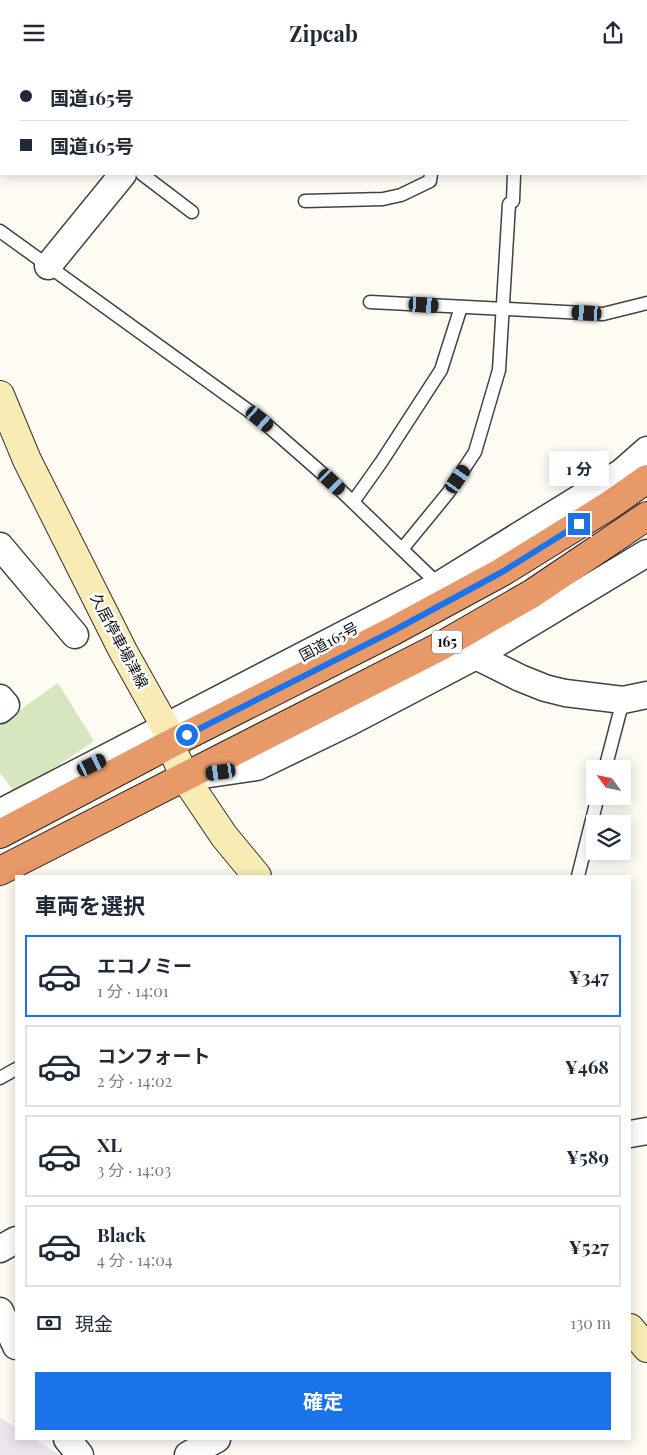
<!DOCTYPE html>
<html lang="ja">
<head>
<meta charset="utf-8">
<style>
  :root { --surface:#fff; --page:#f2f2f3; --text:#1f2937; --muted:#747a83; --line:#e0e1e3; --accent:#1a73e8 }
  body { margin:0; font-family:"Playfair Display","Noto Sans JP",serif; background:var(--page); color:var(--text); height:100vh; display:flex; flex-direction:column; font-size:19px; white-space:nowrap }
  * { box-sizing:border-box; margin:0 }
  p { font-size:16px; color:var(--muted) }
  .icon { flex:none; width:28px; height:28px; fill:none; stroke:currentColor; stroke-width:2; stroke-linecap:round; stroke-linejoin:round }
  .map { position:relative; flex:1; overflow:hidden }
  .side { position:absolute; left:15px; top:810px; width:616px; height:565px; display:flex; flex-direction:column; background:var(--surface); border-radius:0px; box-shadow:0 2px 12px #0003 }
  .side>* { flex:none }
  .banner { position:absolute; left:0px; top:0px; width:648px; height:110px; box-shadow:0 2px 12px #0003; display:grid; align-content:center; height:110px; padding:0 20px; background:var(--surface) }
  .needle { width:32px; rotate:303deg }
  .tools { position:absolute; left:586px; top:695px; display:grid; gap:10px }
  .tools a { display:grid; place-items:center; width:45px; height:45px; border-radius:0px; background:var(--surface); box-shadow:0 2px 12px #0003; font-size:25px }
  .end { position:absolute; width:22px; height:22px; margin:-11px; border:6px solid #1a73e8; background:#fff; box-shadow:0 0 0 2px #fff }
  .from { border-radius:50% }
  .bubble { position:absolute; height:35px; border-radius:0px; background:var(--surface); box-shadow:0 2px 12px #0003; font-size:16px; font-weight:700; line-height:35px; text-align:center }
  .car { position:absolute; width:15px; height:30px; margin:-15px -8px; border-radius:6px; box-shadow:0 0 4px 1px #0007; background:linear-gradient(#222 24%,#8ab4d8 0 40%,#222 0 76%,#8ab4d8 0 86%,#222 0) }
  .banner b { display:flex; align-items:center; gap:18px; height:48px; font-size:19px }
  .banner b+b { border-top:1px solid var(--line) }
  .banner i { width:12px; height:12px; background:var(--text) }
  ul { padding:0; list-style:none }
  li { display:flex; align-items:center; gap:15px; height:82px; margin:0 10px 8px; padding:0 10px; border:2px solid var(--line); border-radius:0px }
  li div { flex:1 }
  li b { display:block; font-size:19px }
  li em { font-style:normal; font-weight:700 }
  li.active { border-color:var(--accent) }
  li>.icon { width:45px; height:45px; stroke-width:1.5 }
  h2 { padding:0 20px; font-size:22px; line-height:60px }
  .pay { display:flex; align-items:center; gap:12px; height:55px; padding:0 20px; font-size:19px }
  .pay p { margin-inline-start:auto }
  .cta { display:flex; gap:10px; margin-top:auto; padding:10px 20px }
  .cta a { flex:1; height:58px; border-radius:0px; background:var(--accent); color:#fff; font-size:20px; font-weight:700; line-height:58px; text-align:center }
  header { display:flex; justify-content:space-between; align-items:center; height:65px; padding:0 20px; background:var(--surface); font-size:22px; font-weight:700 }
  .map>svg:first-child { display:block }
  .industrial { fill:#ebe5ed }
  .green { fill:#d6e6be }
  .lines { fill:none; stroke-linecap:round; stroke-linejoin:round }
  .lane-casing { stroke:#424242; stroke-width:15 }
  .street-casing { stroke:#424242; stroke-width:29 }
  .secondary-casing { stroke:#313131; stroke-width:30 }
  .highway-casing { stroke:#202020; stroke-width:30 }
  .lane { stroke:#fff; stroke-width:12 }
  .street { stroke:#fff; stroke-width:26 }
  .secondary { stroke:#f8ebb4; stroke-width:28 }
  .highway { stroke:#e79968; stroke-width:28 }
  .route { stroke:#1a73e8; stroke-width:6 }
  .labels { text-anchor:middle; stroke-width:5; stroke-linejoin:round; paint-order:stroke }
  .shield { fill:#fff; stroke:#575757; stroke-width:1 }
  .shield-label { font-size:14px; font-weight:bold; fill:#0f0f0f }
  .street-label { font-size:15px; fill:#0f0f0f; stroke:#fff }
</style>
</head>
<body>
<header><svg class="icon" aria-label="menu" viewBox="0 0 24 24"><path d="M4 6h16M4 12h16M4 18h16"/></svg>Zipcab<svg class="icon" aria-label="share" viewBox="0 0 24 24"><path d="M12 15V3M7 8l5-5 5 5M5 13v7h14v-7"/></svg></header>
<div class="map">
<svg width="647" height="1390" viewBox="0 0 647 1390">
  <rect width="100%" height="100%" fill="#fefbf3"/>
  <!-- industrial -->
  <path class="industrial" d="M0,1352L16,1363V1374H34L60,1390H0Z"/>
  <!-- green -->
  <path class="green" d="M58,618L94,676L16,729L0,708V659Z"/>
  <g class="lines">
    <defs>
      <g id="lane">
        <path d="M636,0L638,1"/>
        <path d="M446,1V0"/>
        <path d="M646,7H647"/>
        <path d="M142,109L192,147"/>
        <path d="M305,136L383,134L401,130L430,116L431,109"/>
        <path d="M0,166L260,354L332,417L439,520"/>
        <path d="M370,237L603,249L647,238"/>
        <path d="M353,437L382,396L441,305L461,242"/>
        <path d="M403,483L448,428L475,387L499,305L509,139L513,136L514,109"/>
        <path d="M605,704L623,635"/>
        <path d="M578,811L598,731"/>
        <path d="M0,1013L16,1004"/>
      </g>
      <g id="street">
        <path d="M13,0L15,1"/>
        <path d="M165,0L167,1"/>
        <path d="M48,201L123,109"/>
        <path d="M0,481L75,570"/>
        <path d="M476,591L520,613L545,623L565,628L623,635L647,630"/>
        <path d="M0,633L6,640L0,645"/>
        <path d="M189,712L257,702L350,657L476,591L647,488"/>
        <path d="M0,750L5,745L439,520L622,407L647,385"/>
        <path d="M630,1069L647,1066"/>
        <path d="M0,1184L16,1175"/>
        <path d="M0,1246L16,1281"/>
        <path d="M67,1374L80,1390"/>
        <path d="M188,1390L217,1374"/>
      </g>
      <g id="secondary">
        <path d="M0,330L27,395L123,586L166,663L170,679L185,713L224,771L257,811"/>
        <path d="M630,1263L647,1283"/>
      </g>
      <g id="highway">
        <path d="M0,769L170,679L393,566L502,507L610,440L647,414"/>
        <path d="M0,806L439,582L533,528L647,451"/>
      </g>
    </defs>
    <!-- lane casing -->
    <use href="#lane" class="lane-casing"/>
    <!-- street casing -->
    <use href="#street" class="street-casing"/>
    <!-- secondary casing -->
    <use href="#secondary" class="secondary-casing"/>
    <!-- highway casing -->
    <use href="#highway" class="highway-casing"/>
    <!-- lane -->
    <use href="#lane" class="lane"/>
    <!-- street -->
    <use href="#street" class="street"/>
    <!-- secondary -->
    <use href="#secondary" class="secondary"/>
    <!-- highway -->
    <use href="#highway" class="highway"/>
  </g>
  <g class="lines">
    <!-- route -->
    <path class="route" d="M187,670L393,566L502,507L579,459"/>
  </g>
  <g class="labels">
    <!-- shield labels -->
    <rect class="shield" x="432" y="565.5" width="30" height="23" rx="4"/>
    <g class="shield-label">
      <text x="447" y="582">165</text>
    </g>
    <!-- street labels -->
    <g class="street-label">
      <text transform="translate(119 576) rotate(62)" y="5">久居停車場津線</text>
      <text transform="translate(329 577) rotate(-28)" y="5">国道165号</text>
    </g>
  </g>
</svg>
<div class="tools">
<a><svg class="needle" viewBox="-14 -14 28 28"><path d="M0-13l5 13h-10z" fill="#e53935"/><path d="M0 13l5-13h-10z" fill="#747a83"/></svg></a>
<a><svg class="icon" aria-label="layers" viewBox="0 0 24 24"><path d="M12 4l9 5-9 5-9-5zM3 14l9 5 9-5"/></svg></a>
</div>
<i class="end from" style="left:187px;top:670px"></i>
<i class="end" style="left:579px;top:459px"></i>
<div class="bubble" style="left:549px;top:386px;width:60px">1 分</div>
<i class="car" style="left:424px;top:240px;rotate:93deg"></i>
<i class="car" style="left:587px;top:248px;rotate:273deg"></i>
<i class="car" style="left:260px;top:354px;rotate:131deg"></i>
<i class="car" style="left:458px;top:414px;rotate:35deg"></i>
<i class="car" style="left:332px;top:417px;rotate:134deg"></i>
<i class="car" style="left:92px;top:700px;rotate:64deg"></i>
<i class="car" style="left:221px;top:707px;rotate:262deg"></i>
<div class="banner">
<b><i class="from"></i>国道165号</b>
<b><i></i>国道165号</b>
</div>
<section class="side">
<h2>車両を選択</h2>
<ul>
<li class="active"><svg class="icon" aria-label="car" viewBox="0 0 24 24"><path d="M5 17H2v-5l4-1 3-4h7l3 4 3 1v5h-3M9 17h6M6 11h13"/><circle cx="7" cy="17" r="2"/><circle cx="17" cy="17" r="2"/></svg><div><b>エコノミー</b><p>1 分 · 14:01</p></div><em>¥347</em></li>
<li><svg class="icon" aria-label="car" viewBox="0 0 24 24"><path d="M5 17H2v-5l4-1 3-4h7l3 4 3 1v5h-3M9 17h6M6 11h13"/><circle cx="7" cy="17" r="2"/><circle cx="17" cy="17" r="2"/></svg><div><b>コンフォート</b><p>2 分 · 14:02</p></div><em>¥468</em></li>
<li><svg class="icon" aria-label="car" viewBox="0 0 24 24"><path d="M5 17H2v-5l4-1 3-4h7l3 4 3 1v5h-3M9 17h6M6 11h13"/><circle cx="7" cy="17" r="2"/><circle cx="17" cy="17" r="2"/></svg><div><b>XL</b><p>3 分 · 14:03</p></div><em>¥589</em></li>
<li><svg class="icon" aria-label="car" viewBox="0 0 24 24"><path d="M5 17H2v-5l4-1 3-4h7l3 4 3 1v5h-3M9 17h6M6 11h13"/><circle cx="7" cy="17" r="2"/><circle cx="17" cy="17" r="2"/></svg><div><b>Black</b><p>4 分 · 14:04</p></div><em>¥527</em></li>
</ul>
<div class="pay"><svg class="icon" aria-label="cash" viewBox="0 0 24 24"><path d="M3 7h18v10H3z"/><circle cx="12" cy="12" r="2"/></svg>現金<p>130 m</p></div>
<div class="cta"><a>確定</a></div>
</section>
</div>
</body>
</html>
